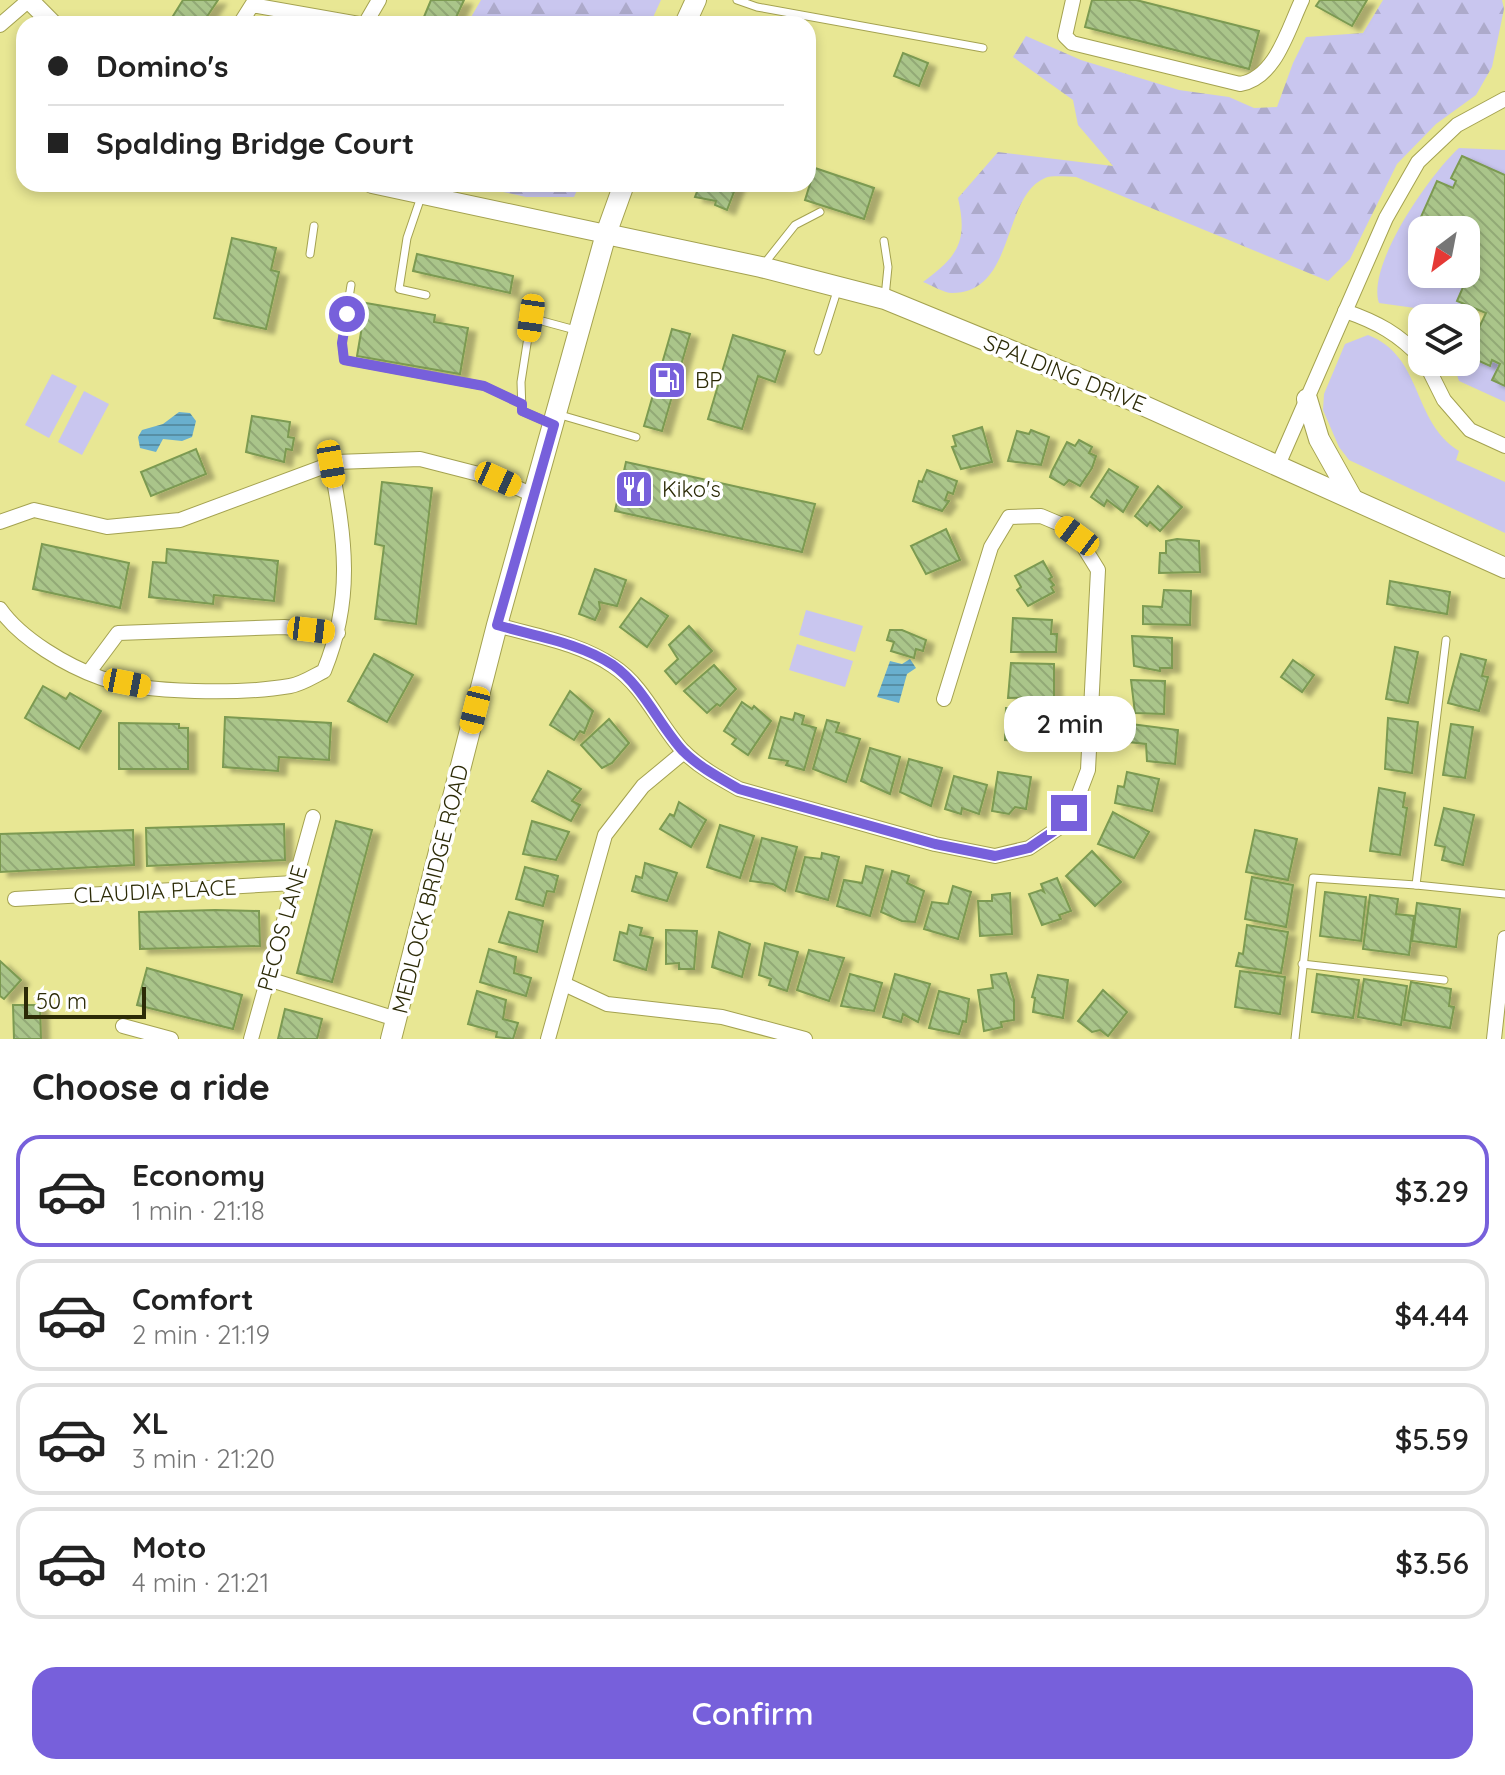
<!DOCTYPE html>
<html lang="en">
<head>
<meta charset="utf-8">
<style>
  :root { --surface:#fff; --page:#f6f6f6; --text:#222; --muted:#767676; --line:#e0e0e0; --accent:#7760db }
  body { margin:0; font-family:Quicksand,sans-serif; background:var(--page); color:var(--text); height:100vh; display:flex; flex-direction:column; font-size:30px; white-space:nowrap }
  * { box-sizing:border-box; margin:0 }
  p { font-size:26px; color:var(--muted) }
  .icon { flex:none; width:44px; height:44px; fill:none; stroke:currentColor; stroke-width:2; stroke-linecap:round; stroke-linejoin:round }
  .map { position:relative; height:1039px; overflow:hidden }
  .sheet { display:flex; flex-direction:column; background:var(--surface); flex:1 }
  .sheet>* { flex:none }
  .guide { position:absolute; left:16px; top:16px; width:800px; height:176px; border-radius:24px; box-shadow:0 4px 12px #0003; display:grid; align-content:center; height:176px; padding:0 32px; background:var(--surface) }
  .needle { width:52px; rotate:212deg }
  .fabs { position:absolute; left:1408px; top:216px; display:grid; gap:16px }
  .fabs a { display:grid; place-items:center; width:72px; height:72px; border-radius:16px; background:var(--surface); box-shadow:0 4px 12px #0003; font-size:40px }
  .scale { position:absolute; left:24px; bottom:20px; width:122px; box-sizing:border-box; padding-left:8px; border:4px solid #2c2b07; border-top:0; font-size:22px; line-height:28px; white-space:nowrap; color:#2c2b07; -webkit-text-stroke:6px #fff; paint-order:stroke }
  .end { position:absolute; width:36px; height:36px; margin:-18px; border:10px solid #7760db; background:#fff; box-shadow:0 0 0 4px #fff }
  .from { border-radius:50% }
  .bubble { position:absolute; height:56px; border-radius:24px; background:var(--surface); box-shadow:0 4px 12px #0003; font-size:26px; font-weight:600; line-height:56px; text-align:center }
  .car { position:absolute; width:24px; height:48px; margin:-24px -12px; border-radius:10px; box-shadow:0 0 6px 2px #0007; background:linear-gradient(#f5c518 24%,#345 0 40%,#f5c518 0 76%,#345 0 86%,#f5c518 0) }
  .guide b { display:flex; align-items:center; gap:28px; height:76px; font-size:30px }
  .guide b+b { border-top:2px solid var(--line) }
  .guide i { width:20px; height:20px; background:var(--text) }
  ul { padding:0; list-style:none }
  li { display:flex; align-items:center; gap:24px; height:112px; margin:0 16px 12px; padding:0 16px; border:4px solid var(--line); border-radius:24px }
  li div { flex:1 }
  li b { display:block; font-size:30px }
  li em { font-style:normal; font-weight:600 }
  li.active { border-color:var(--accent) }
  li>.icon { width:72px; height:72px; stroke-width:1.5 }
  h2 { padding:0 32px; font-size:36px; line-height:96px }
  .button { display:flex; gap:16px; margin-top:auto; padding:16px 32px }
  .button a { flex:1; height:92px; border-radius:24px; background:var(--accent); color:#fff; font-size:32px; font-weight:600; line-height:92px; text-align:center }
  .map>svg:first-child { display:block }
  .green { fill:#c9c6ef }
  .forest { fill:url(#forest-firs) }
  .water { fill:url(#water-rules) }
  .building { fill:url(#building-back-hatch); stroke:#7b9a51; stroke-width:2; filter:url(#shadow) }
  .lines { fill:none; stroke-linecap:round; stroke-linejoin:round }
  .service-casing { stroke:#a4a250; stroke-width:9 }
  .minor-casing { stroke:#a4a250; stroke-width:16 }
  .tertiary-casing { stroke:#a4a250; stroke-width:20 }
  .secondary-casing { stroke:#a4a250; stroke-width:22 }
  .service { stroke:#fff; stroke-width:7 }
  .minor { stroke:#fff; stroke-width:14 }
  .tertiary { stroke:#fff; stroke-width:18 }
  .secondary { stroke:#fff; stroke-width:20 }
  .route { stroke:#7760db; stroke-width:10 }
  .labels { text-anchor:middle; stroke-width:7; stroke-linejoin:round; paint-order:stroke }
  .street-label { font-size:22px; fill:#2c2b07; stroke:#fff }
  .poi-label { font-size:22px; fill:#2c2b07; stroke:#fff; text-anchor:start }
</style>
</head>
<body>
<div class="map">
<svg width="1505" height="1039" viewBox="0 0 1505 1039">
  <defs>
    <pattern id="forest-firs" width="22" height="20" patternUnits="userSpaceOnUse" patternTransform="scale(2)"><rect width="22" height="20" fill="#c9c6ef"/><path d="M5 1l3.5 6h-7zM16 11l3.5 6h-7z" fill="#adaacb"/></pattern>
    <pattern id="water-rules" width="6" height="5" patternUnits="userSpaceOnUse" patternTransform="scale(2)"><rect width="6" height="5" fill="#69afce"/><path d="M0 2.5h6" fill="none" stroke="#578fa5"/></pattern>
    <pattern id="building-back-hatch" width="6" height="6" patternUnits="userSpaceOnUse" patternTransform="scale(2)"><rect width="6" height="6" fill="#aac58a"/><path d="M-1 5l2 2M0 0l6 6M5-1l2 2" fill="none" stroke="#92a976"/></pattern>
    <filter id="shadow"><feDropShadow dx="8" dy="4.5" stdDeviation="2" flood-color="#0004"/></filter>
  </defs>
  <rect width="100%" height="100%" fill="#e8e794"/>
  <!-- green -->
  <g class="green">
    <path d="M1459,148L1505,150V175L1451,178L1456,181L1453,188L1437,181L1416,227L1422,231V244L1414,263L1422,266V274H1439L1464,285L1457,300L1475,308L1472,316L1379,303C1366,265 1431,173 1459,148Z"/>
    <path d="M1368,335C1424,357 1411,421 1459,451L1456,460L1505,482V533L1349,460L1339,447L1323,410L1324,394L1345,344Z"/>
    <path d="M1466,355L1489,366L1492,360L1500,364L1492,380L1505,386V402L1459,381L1457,375Z"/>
    <path d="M52,374L77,386L49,438L25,425Z"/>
    <path d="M84,391L109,404L82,455L58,442Z"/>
    <path d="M806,610L863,626L855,652L799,635Z"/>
    <path d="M797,644L853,661L845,687L789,670Z"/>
  </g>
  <!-- forest -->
  <g class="forest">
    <path d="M481,0H661L650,24H467Z"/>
    <path d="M1383,0H1502L1504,9L1492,67L1476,95L1436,124L1397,164L1350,259L1328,281L1076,177C1067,177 1053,175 1045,178C1001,197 1016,293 952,293C944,293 931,285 923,282C958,256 968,242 958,198L998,152L1113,166L1078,125L1073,100L1013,57L1026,36L1081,60L1179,90L1229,97L1254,108L1277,107L1293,63L1306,37L1363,33Z"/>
    <path d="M466,184H580L574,197H526Z"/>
  </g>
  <!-- water -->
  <g class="water">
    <path d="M179,412L190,413L196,421L192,437L182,441L163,439L156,452L140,448L138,437L142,430L163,424Z"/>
    <path d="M910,659L916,668L907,674L899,703L877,697L890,661L902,664Z"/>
  </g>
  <!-- building -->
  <g class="building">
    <path d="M183,0H218L202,24H168Z"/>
    <path d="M431,0H464L453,24H421Z"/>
    <path d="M1092,0H1136L1259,31L1249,69L1085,27Z"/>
    <path d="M1320,0H1367L1352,26L1316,6Z"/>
    <path d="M903,53L928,63L919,86L894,76Z"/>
    <path d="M1462,156L1505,175V386L1492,380L1500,364L1492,360L1490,366L1466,355L1486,313L1457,301L1464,285L1439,274H1466V230L1416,228L1437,181L1453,188L1456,181L1451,178Z"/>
    <path d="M815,168L874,188L864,219L805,200Z"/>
    <path d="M700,184H737L727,210L715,205L716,201L695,197Z"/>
    <path d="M232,238L276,248L271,270L279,272L266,329L214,318Z"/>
    <path d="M417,254L513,276L510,293L413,271Z"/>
    <path d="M366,303L435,315L434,322L468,328L460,374L357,356Z"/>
    <path d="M672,329L690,334L662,431L644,426Z"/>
    <path d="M733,335L785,351L775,382L758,376L742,429L708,419Z"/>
    <path d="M252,416L290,422L288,437L294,438L292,450L286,449L284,462L246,452Z"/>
    <path d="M982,427L992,462L961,469L952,447L956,446L953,436Z"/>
    <path d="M1031,430L1049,437L1041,465L1008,461L1017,431L1029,434Z"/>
    <path d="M1079,440L1092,447L1089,453L1096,456L1092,468L1080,486L1069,480L1064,485L1050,477L1052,471L1067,442L1075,446Z"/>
    <path d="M196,449L206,474L151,496L141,472Z"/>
    <path d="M626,462L815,504L802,552L615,511Z"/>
    <path d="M1109,469L1138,487L1123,512L1107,500L1104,506L1091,497Z"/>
    <path d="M927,470L957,481L953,494L948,492L945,500L949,501L942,511L913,501L919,481L922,482Z"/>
    <path d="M382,482L432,488L416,624L375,619L384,546L375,544Z"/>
    <path d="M1158,486L1182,507L1160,531L1150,522L1147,526L1135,516Z"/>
    <path d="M946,529L960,560L926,574L911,546Z"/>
    <path d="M1177,539L1199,541L1200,572L1159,573L1160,553H1166V541Z"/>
    <path d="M42,544L129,563L120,608L33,589Z"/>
    <path d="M167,549L278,561L274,601L214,595L213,604L149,597L153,562L166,563Z"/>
    <path d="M1043,561L1052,577L1049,579L1054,585L1051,587L1054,592L1028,606L1017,590L1021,587L1015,576Z"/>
    <path d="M595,569L626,580L617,606L599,602L600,609L595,620L579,614Z"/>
    <path d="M1390,581L1450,592L1447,614L1387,604Z"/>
    <path d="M1164,590L1191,591L1190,625L1143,624V606L1162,607Z"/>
    <path d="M641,598L668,616L647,647L620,627Z"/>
    <path d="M1013,618L1052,620L1051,634H1057L1056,652H1011Z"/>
    <path d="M689,626L712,651L676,684L665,671L678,659L669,645Z"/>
    <path d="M890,630H902L926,640L923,651L916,649L914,658L891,651L894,642L887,640Z"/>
    <path d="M1132,636L1172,638V668H1160V671L1134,666Z"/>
    <path d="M1395,647L1418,652L1408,703L1386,699Z"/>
    <path d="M374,654L413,675L387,722L348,701Z"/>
    <path d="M1461,654L1486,660L1482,676L1488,677L1479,711L1448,703Z"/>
    <path d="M1293,660L1314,675L1302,692L1281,677Z"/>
    <path d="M1011,663L1054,664V697L1008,698Z"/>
    <path d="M714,665L736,689L720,706L717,704L707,713L684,691Z"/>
    <path d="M1131,680L1165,681L1164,714L1135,713Z"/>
    <path d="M43,686L66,699L70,693L101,711L79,749L25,718Z"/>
    <path d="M570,691L593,711L584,733L580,731L574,740L550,725Z"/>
    <path d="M742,702L752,709L754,706L771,721L748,755L732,744L736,739L724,731Z"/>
    <path d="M1006,708L1055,711L1054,728L1035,726L1032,742L1005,740Z"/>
    <path d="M795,713L804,716L802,724L816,728L804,770L786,765L788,761L769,758L781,717L793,720Z"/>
    <path d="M225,717L331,723L329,760L279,757L278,771L223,767Z"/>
    <path d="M1388,718L1418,722L1412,773L1385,769Z"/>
    <path d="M609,719L629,743L612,763L602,768L581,745Z"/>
    <path d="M827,720L839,723L836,732L860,739L846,782L813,769Z"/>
    <path d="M119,723L179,724V728H188V769H119Z"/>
    <path d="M1131,724L1178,730L1175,764L1147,761L1146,744L1129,742Z"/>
    <path d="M1451,724L1473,727L1465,778L1443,775Z"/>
    <path d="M870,748L900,757L890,794L861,781Z"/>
    <path d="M909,759L942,768L931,806L900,792Z"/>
    <path d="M548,771L581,789L572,801L580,805L571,821L532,801Z"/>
    <path d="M998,772L1031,777L1026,809L1015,807L1009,814L992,811Z"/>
    <path d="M1127,772L1159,779L1152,811L1115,803L1118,786L1124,787Z"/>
    <path d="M954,776L987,785L979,814L962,808L961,814L945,809Z"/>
    <path d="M1379,788L1405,793L1403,807L1407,808L1400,855L1370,851Z"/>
    <path d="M679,802L706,820L691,847L660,829L670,814L674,816Z"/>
    <path d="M1444,808L1474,815L1463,865L1442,860L1445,847L1435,845Z"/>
    <path d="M1113,812L1149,832L1134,858L1098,844Z"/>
    <path d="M336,821L372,830L332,982L297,973Z"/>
    <path d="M532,821L569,832L556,860L523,854Z"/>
    <path d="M284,824L285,860L147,866L146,828Z"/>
    <path d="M720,825L754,836L740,878L707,867Z"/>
    <path d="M133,830L134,865L0,872V834Z"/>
    <path d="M1255,830L1297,839L1288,880L1246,872Z"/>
    <path d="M762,838L797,847L785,891L773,884L750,881Z"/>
    <path d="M1092,851L1121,882L1095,906L1066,876Z"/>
    <path d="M822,853L839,857L828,900L796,891L805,857L821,859Z"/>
    <path d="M645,863L677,873L667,901L632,891L636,876L642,878Z"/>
    <path d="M866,866L883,870L870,916L837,906L844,880L862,883Z"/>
    <path d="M525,867L558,876L554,892L547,891L543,906L516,899Z"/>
    <path d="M892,871L909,876L907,883L924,891L915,922L902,921L881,912Z"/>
    <path d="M1252,877L1293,885L1286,927L1245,919Z"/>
    <path d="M1057,878L1071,911L1059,915L1061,919L1042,925L1029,894L1041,890L1044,892L1041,884Z"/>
    <path d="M953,886L971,892L958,939L924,929L932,902L948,904Z"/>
    <path d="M1325,892L1366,897L1361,941L1320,936Z"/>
    <path d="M1010,893L1012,934L980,936L978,901H992V895Z"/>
    <path d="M1370,895L1398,899L1396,914L1414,916L1409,955L1363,949Z"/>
    <path d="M1417,903L1460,909L1456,947L1412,941Z"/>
    <path d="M215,910L259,911L260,946L140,949L139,912Z"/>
    <path d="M509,912L543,921L537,952L499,942Z"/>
    <path d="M629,925L642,928L640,935L653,938L646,970L614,960L620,932L627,934Z"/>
    <path d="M1247,925L1288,932L1281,973L1236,966L1239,953L1243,954Z"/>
    <path d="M666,930L697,931L694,969H679V963L666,964Z"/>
    <path d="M719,932L750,944L742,977L712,967Z"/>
    <path d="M765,943L798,952L787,991L769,985L771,979L759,975Z"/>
    <path d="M489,949L516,957L514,973L531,978L526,996L480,982Z"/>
    <path d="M809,950L844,958L829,1001L797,990Z"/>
    <path d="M0,961L21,980L4,999L0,996Z"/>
    <path d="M147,968L242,995L233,1029L137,1005Z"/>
    <path d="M1240,971L1285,977L1280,1014L1235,1007Z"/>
    <path d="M1006,973L1014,1000V1020L1001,1022L1002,1027L984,1031L978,990L993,988L991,975Z"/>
    <path d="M850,974L882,983L874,1011L841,1006Z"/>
    <path d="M895,974L930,984L918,1022L903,1014L901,1022L883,1017Z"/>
    <path d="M1317,974L1359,980L1353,1018L1312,1012Z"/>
    <path d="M1038,975L1068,980L1063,1018L1033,1012L1035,998L1032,997Z"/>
    <path d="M1364,979L1407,986L1401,1025L1358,1017Z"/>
    <path d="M1411,982L1451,989L1449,1006L1454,1007L1450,1028L1404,1020Z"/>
    <path d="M1103,990L1127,1012L1108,1036L1100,1030L1092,1032L1078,1021Z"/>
    <path d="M477,991L506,1000L503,1019L518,1023L513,1039L496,1037L497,1032L468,1024Z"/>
    <path d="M939,991L969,999L966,1022L963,1021L959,1034L929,1028Z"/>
    <path d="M13,1005H40L41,1039H14Z"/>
    <path d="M285,1009L322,1019L317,1039H278Z"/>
  </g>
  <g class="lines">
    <defs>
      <g id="service">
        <path d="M737,0L757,7L983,48"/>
        <path d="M421,197L407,238L399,289L426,295"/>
        <path d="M884,241L888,267L885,297"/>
        <path d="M310,254L314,226"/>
        <path d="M764,264L795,225L820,212"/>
        <path d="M351,285L342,343L344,360L484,386L522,404"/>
        <path d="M818,351L838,288"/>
        <path d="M557,414L636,437"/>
        <path d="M552,424L522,411L521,382L531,318L579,331"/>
        <path d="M1416,885L1505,894"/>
        <path d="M1302,964L1444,980"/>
        <path d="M1295,1039L1313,878L1416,885L1446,640"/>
      </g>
      <g id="minor">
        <path d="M1073,0L1065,36L1072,43L1240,84C1276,78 1288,29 1302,0"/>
        <path d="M240,24L252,5L359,24"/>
        <path d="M365,24L379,0"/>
        <path d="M0,25L29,0"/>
        <path d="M1345,311C1377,322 1399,334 1422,359"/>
        <path d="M1425,362L1444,400L1470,430L1505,446"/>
        <path d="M1278,465L1386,218L1418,162L1457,125L1505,99"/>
        <path d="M0,522L34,510L107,527L180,520L336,462L420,459L498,479L535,496"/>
        <path d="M0,609C21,639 67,666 101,678C145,694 244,694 290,686C302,684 314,676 324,671C354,598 345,539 331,464"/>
        <path d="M497,625C535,636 580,643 613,666C644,686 659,725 683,751C699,767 719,778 739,789L935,844L995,856L1029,848L1060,827L1077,799L1088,770L1098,570L1077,536L1060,524L1041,516L1009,517L991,547L944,699"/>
        <path d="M89,672L118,633L284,627L338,633"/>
        <path d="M15,899L294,883"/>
        <path d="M268,979L396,1019"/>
        <path d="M564,984L607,1004L722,1017L805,1039"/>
        <path d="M123,1026L171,1039"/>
        <path d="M251,1039L313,817"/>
        <path d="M548,1039L605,835L643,786L684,752"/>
        <path d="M1494,1039L1505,938"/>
      </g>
      <g id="tertiary">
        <path d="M29,0L53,24"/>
        <path d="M372,184L606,234"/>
      </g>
      <g id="secondary">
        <path d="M685,24L696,0"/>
        <path d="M606,234L761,267L885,299L1129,399L1505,568"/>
        <path d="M1307,399L1319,439L1352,498"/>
        <path d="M391,1039L497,625L606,234L624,184"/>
      </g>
    </defs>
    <!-- service casing -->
    <use href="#service" class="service-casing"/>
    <!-- minor casing -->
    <use href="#minor" class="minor-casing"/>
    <!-- tertiary casing -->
    <use href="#tertiary" class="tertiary-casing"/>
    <!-- secondary casing -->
    <use href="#secondary" class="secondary-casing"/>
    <!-- service -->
    <use href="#service" class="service"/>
    <!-- minor -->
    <use href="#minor" class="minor"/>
    <!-- tertiary -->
    <use href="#tertiary" class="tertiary"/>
    <!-- secondary -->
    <use href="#secondary" class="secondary"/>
  </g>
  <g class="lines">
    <!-- route -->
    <path class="route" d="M347,314L342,343L344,360L484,386L522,404V411L554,425L497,625C535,636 580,643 613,665C643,686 659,725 683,751C699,767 720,778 739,789L935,844L995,856L1029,848L1060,827L1069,813"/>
  </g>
  <!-- icons -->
  <defs>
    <symbol id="fuel-square" viewBox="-11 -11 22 22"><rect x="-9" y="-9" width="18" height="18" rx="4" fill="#7760db" stroke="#fff"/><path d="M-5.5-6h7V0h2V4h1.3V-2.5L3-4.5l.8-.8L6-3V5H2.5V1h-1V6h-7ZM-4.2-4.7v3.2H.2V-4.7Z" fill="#fff"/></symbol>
    <symbol id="restaurant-square" viewBox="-11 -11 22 22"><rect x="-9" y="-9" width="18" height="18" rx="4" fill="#7760db" stroke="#fff"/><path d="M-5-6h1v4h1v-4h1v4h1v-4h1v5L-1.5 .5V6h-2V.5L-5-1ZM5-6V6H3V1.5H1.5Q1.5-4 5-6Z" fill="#fff"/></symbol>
  </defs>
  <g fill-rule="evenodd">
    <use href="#fuel-square" x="645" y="358" width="44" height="44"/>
    <use href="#restaurant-square" x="612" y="467" width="44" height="44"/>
  </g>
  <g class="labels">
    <!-- street labels -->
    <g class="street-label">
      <text transform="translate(1065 373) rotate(22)" y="8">SPALDING DRIVE</text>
      <text transform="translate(430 889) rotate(-76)" y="8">MEDLOCK BRIDGE ROAD</text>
      <text transform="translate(155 891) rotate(-3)" y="8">CLAUDIA PLACE</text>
      <text transform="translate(282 928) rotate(-74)" y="8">PECOS LANE</text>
    </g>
    <!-- poi labels -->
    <g class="poi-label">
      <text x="695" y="388">BP</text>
      <text x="662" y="497">Kiko's</text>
    </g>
  </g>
</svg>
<div class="fabs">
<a><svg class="needle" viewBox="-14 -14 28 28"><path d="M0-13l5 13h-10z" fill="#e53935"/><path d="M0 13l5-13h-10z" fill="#767676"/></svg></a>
<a><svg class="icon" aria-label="layers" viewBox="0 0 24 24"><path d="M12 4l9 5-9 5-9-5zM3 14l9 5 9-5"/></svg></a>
</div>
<div class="scale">50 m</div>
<i class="end from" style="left:347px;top:314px"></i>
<i class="end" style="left:1069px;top:813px"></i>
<div class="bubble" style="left:1004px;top:696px;width:132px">2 min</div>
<i class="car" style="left:531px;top:318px;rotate:188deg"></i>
<i class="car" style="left:331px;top:464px;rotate:170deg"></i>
<i class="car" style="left:498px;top:479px;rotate:114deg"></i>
<i class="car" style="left:1077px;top:536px;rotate:307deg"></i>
<i class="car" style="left:311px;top:630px;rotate:97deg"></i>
<i class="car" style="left:127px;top:683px;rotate:101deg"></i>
<i class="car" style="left:475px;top:710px;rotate:194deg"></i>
<div class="guide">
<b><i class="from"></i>Domino's</b>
<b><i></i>Spalding Bridge Court</b>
</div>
</div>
<section class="sheet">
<h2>Choose a ride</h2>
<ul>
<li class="active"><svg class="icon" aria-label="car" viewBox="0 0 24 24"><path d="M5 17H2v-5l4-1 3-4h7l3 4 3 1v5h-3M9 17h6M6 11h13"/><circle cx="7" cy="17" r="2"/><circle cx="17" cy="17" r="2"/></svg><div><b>Economy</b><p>1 min · 21:18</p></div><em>$3.29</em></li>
<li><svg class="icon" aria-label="car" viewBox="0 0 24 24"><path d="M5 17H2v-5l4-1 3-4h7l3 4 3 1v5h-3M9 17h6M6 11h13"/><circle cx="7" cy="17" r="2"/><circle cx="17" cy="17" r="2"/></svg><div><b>Comfort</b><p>2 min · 21:19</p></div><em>$4.44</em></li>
<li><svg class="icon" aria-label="car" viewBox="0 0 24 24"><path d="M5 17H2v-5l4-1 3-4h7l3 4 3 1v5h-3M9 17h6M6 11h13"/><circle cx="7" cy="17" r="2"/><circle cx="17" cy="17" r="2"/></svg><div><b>XL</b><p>3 min · 21:20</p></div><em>$5.59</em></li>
<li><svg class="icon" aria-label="car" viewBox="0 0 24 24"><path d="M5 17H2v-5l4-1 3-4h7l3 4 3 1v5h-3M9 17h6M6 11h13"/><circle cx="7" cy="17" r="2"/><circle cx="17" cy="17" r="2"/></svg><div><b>Moto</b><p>4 min · 21:21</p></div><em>$3.56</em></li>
</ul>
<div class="button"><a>Confirm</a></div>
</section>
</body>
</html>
